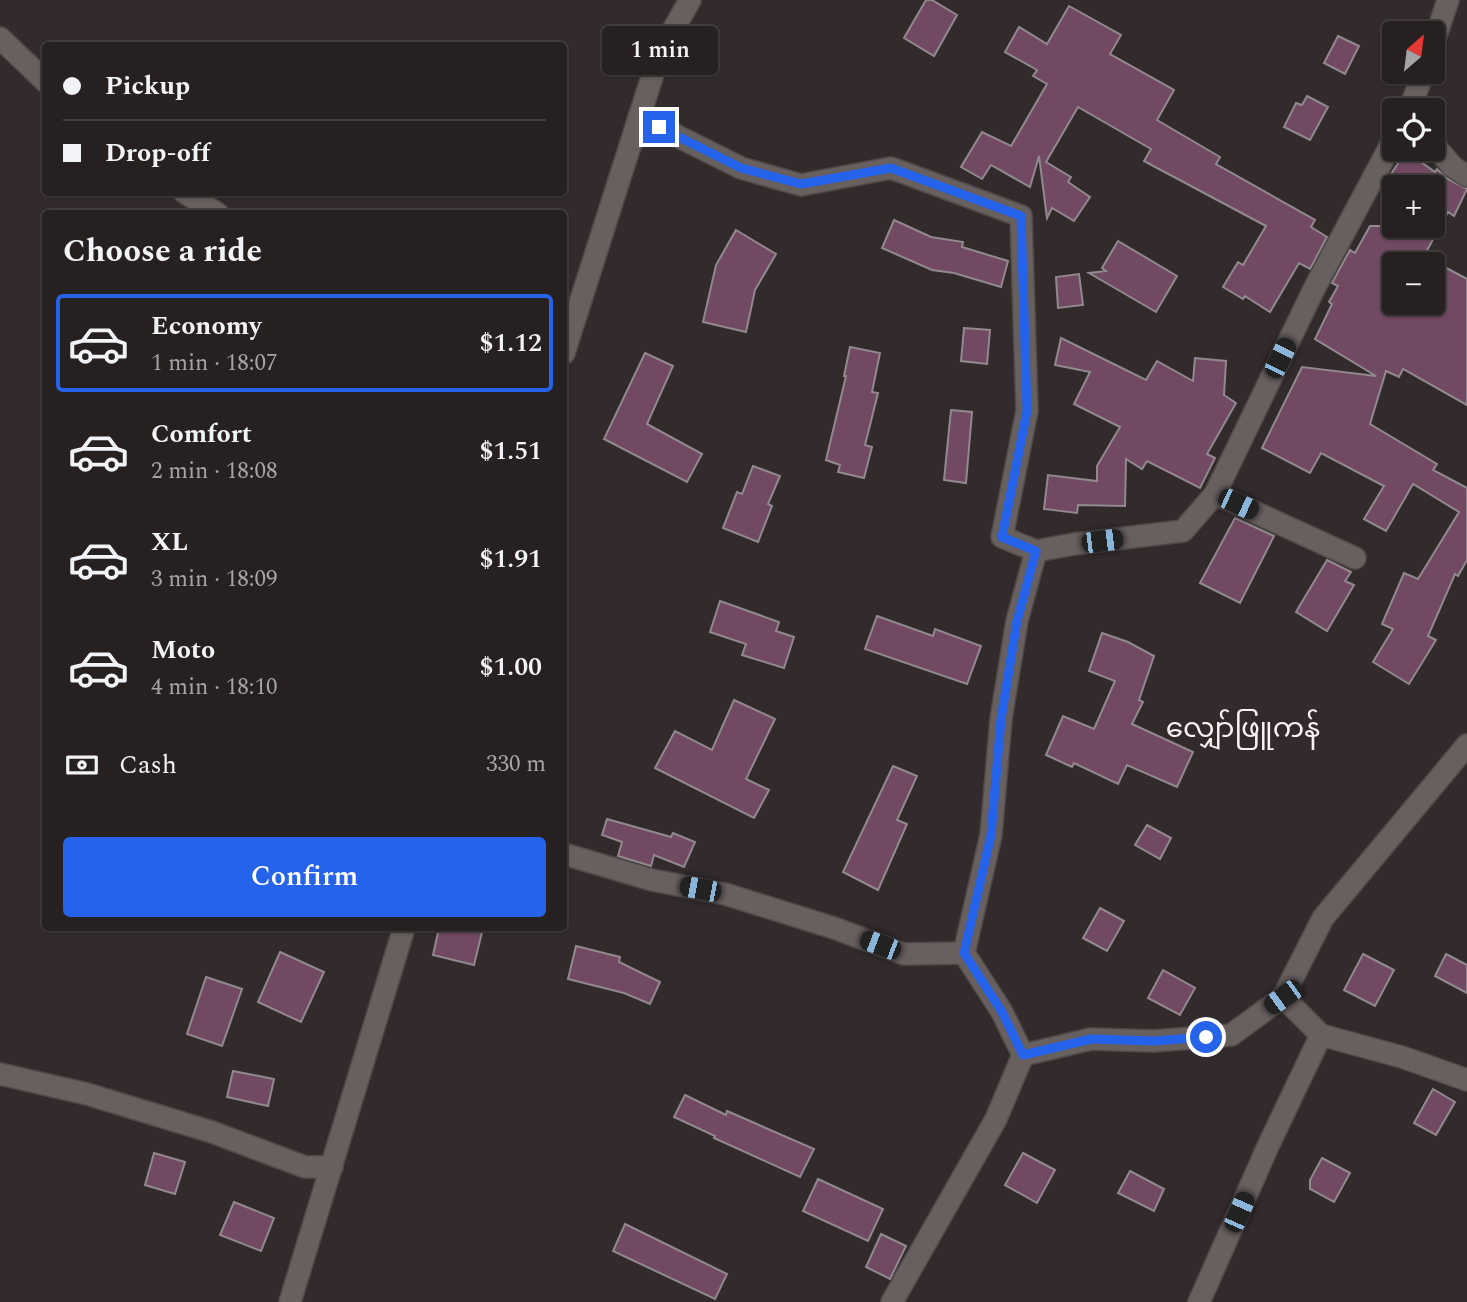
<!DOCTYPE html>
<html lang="en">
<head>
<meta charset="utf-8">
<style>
  :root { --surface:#262020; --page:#322d2d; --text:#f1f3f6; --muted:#a4a3a5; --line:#423e3e; --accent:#2563eb }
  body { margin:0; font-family:Spectral,"Noto Sans Myanmar",serif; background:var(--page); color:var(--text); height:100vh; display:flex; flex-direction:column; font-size:26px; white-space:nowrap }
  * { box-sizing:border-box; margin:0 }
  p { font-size:23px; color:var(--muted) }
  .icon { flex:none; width:38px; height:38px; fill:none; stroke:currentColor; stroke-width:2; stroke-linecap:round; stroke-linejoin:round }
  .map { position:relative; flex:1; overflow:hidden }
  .sheet { position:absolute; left:42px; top:210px; width:525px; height:721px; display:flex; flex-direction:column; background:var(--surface); border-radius:7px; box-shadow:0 2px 5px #0004,0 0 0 2px var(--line) }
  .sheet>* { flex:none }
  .banner { position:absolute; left:42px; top:42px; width:525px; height:154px; border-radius:7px; box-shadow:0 2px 5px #0004,0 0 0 2px var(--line); display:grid; align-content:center; height:154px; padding:0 21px; background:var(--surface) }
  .needle { width:46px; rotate:28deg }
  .controls { position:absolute; left:1382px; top:21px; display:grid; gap:14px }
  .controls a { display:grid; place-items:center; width:63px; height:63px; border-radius:7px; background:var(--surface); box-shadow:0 2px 5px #0004,0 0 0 2px var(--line); font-size:35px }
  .end { position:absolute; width:32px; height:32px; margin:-16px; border:9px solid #2563eb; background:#fff; box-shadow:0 0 0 4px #fff }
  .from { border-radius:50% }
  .bubble { position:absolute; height:49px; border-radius:7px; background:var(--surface); box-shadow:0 2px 5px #0004,0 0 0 2px var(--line); font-size:23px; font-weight:600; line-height:49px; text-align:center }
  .car { position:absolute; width:21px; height:42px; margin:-21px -10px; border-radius:9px; box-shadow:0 0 5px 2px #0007; background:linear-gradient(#222 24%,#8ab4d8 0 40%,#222 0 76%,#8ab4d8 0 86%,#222 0) }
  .banner b { display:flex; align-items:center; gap:24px; height:66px; font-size:26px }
  .banner b+b { border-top:2px solid var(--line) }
  .banner i { width:18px; height:18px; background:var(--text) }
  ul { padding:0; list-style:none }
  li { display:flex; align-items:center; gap:21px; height:98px; margin:0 14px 10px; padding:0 7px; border:4px solid transparent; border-radius:7px }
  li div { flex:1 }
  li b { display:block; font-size:26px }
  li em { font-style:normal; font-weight:600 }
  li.on { border-color:var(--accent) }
  li>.icon { width:63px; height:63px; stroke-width:1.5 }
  h2 { padding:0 21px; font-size:32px; line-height:84px }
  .pay { display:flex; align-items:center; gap:18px; height:77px; padding:0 21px; font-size:26px }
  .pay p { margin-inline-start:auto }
  .action { display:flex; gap:14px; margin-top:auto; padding:14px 21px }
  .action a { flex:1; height:80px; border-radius:7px; background:var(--accent); color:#fff; font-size:28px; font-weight:600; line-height:80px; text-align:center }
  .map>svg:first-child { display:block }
  .building { fill:#714963; stroke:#91898e; stroke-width:2; fill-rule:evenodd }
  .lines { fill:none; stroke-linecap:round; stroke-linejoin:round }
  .minor-casing { stroke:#50494a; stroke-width:24 }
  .minor { stroke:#685f5f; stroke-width:21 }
  .route { stroke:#2563eb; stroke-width:9 }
  .labels { text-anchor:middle; stroke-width:5; stroke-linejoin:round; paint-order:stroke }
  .quarter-label { font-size:28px; fill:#f8f2f3; stroke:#332b2b }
</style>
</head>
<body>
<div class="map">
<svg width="1467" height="1302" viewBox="0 0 1467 1302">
  <rect width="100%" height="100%" fill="#332b2b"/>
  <!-- building -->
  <g class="building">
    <path d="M926,0H932L957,15L934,56L904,38Z"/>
    <path d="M1069,6L1121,35L1110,54L1174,90L1157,120L1220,157L1216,164L1315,220L1311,227L1327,237L1310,269L1299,263L1270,312L1245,296L1243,299L1223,287L1238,262L1243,265L1266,226L1144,161L1151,149L1078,107L1046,162L1071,177L1068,182L1090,197L1074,221L1052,208L1047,218L1039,156L1030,187L991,165L982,179L961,167L982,132L1011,146L1047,84L1033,76L1037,70L1005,52L1019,27L1047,44Z"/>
    <path d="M1338,36L1359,46L1345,74L1324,63Z"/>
    <path d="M1307,96L1328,107L1310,140L1284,127L1296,103L1302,105Z"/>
    <path d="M1406,151L1435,172L1437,169L1446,178L1467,189L1454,216L1448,212L1424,256L1467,279V405L1403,369L1399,377L1386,371L1370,424L1437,464L1433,470L1467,488V560L1458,576L1455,574L1428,636L1436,640L1409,684L1373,662L1393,629L1382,624L1404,573L1418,579L1459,512L1413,484L1386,531L1364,519L1384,486L1321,453L1310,473L1262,448L1302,367L1376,376L1315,339L1332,304L1329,302L1338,286L1332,283L1350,250L1355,253L1370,226H1440L1433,221V187H1395V193L1384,185ZM1395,264H1433V303H1395Z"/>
    <path d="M894,220L931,237L963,242L962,247L1008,261L1001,287L954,273L932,270L882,248Z"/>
    <path d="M736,230L776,254L755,290L746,332L703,322L716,265Z"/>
    <path d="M1118,241L1177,276L1156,312L1089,273L1106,271L1102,268Z"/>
    <path d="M1079,274L1083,305L1058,308L1056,277Z"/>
    <path d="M964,328L990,330L987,364L961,361Z"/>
    <path d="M1061,338L1146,380L1157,361L1193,381L1195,358L1226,361L1224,395L1236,403L1207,454L1215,458L1200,488L1147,461L1142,469L1126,459L1125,506L1078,505L1077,513L1044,509L1048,475L1097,481V466L1120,427L1074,404L1090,372L1055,365Z"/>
    <path d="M850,347L880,353L872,392L878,393L865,445L872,447L864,478L838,472L840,465L826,460L846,376H844Z"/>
    <path d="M645,353L673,366L647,424L702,454L687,482L604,439Z"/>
    <path d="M951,410L972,412L966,483L944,480Z"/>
    <path d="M753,466L780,476L768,504L772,506L758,542L723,528L737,492L742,494Z"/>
    <path d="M1235,518L1274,536L1240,603L1200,583Z"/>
    <path d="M1327,560L1351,572L1345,581L1354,585L1327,631L1296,612Z"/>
    <path d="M720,601L779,622L776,631L794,637L784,668L742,655L746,644L710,632Z"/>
    <path d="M877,616L933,636L935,629L981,646L967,684L865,649Z"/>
    <path d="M1102,633L1128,642L1154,656L1139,700L1143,702L1132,724L1193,752L1177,787L1127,765L1118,784L1074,763L1072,767L1046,755L1063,716L1094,729L1115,681L1089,671Z"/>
    <path d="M734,700L775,719L746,779L769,790L754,818L655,768L675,731L712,750Z"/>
    <path d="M893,766L917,776L897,820L907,824L878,890L843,872Z"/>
    <path d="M607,819L671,837L673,833L695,842L684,867L654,855L651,866L618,856L622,842L602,835Z"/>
    <path d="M1147,825L1171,838L1160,859L1135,845Z"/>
    <path d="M1100,908L1124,921L1107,951L1083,938Z"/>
    <path d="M439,928H483L474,965L433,955Z"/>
    <path d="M576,946L620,957L619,962L660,982L650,1004L624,993L568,979Z"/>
    <path d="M280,952L324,972L301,1022L258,1002Z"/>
    <path d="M1363,954L1394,970L1375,1006L1344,990Z"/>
    <path d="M1446,954L1467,965V993L1435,976Z"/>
    <path d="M1163,970L1195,988L1180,1015L1148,998Z"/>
    <path d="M206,977L242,989L222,1046L187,1034Z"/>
    <path d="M233,1071L274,1079L268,1106L227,1097Z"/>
    <path d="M1433,1089L1455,1102L1436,1135L1414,1123Z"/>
    <path d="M685,1095L726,1115L727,1111L814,1149L800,1177L714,1138L715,1136L674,1117Z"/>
    <path d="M154,1153L185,1162L175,1194L145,1185Z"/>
    <path d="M1023,1153L1055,1170L1037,1203L1005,1185Z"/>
    <path d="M1322,1158L1350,1173L1334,1202L1310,1189V1180Z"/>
    <path d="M1130,1171L1164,1189L1154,1211L1118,1193Z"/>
    <path d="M818,1179L883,1209L868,1241L803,1211Z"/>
    <path d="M234,1202L274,1218L261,1251L220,1235Z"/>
    <path d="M625,1224L727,1274L715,1299L613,1251Z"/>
    <path d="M881,1234L906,1246L890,1279L866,1267Z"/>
  </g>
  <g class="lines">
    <defs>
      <g id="minor">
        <path d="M0,38L46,82"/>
        <path d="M1433,45L1448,0"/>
        <path d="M1409,110L1424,72"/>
        <path d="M639,117L741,168L801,185L891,168L1021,216L1027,411L1002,537L1036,551"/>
        <path d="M1433,144L1453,167L1467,176"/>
        <path d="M184,192L218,214"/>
        <path d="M564,353L659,55L690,0"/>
        <path d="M1355,558L1215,494L1315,287L1395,137"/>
        <path d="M564,854L652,880L725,894L834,928L904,954L964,953"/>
        <path d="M1321,1035L1402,1057L1467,1080"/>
        <path d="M1023,1055L1091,1039L1154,1041L1231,1035L1283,997L1323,918L1467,745"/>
        <path d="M0,1074L87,1094L212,1132L305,1167H332"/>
        <path d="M290,1302L404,928"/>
        <path d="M892,1302L996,1119L1023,1055L1002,1012L964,953L991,835L1001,719L1017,621L1036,551L1074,544L1183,531L1215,494"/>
        <path d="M1199,1302L1269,1144L1321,1035L1283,997"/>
      </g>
    </defs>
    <!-- minor casing -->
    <use href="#minor" class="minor-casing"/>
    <!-- minor -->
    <use href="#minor" class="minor"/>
  </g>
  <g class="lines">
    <!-- route -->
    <path class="route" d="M659,127L741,168L801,184L891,168L1021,216L1027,411L1002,537L1036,551L1017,621L1001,719L991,835L964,953L1002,1012L1023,1055L1091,1039L1154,1041L1206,1037"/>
  </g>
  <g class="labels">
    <!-- quarter labels -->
    <g class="quarter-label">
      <text x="1243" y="737">လျှော်ဖြူကန်</text>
    </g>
  </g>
</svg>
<div class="controls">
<a><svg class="needle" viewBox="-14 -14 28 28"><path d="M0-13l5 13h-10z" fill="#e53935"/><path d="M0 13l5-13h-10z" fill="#a4a3a5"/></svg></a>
<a><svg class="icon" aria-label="locate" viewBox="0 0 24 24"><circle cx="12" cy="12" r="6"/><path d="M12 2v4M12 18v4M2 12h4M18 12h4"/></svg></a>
<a>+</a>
<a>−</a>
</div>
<i class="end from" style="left:1206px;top:1037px"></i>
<i class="end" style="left:659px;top:127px"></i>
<div class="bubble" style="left:602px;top:26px;width:116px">1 min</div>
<i class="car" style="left:1280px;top:358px;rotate:26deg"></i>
<i class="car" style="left:1238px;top:504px;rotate:115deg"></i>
<i class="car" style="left:1102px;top:541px;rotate:83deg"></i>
<i class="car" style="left:700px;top:889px;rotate:281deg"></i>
<i class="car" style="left:880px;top:945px;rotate:291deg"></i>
<i class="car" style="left:1283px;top:997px;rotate:234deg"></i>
<i class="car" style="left:1239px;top:1212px;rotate:24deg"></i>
<div class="banner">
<b><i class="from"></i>Pickup</b>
<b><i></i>Drop-off</b>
</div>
<section class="sheet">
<h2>Choose a ride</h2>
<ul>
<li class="on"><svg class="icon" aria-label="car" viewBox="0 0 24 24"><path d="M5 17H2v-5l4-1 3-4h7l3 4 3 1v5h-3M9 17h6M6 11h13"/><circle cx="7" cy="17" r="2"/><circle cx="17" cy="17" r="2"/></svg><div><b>Economy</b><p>1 min · 18:07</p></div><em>$1.12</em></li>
<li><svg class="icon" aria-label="car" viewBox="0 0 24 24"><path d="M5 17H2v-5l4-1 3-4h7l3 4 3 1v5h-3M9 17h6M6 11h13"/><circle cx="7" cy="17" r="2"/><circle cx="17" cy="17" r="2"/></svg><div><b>Comfort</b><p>2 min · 18:08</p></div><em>$1.51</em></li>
<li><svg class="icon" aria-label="car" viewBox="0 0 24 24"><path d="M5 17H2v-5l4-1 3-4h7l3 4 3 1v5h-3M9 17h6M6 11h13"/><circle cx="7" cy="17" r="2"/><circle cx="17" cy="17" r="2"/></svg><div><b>XL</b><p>3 min · 18:09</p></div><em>$1.91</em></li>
<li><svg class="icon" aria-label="car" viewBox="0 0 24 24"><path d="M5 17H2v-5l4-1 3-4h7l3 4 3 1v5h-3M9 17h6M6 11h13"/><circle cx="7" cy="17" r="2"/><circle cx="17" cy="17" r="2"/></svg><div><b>Moto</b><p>4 min · 18:10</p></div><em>$1.00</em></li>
</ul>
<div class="pay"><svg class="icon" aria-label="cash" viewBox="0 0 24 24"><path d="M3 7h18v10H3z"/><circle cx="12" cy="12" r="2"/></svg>Cash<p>330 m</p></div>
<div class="action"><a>Confirm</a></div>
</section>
</div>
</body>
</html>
